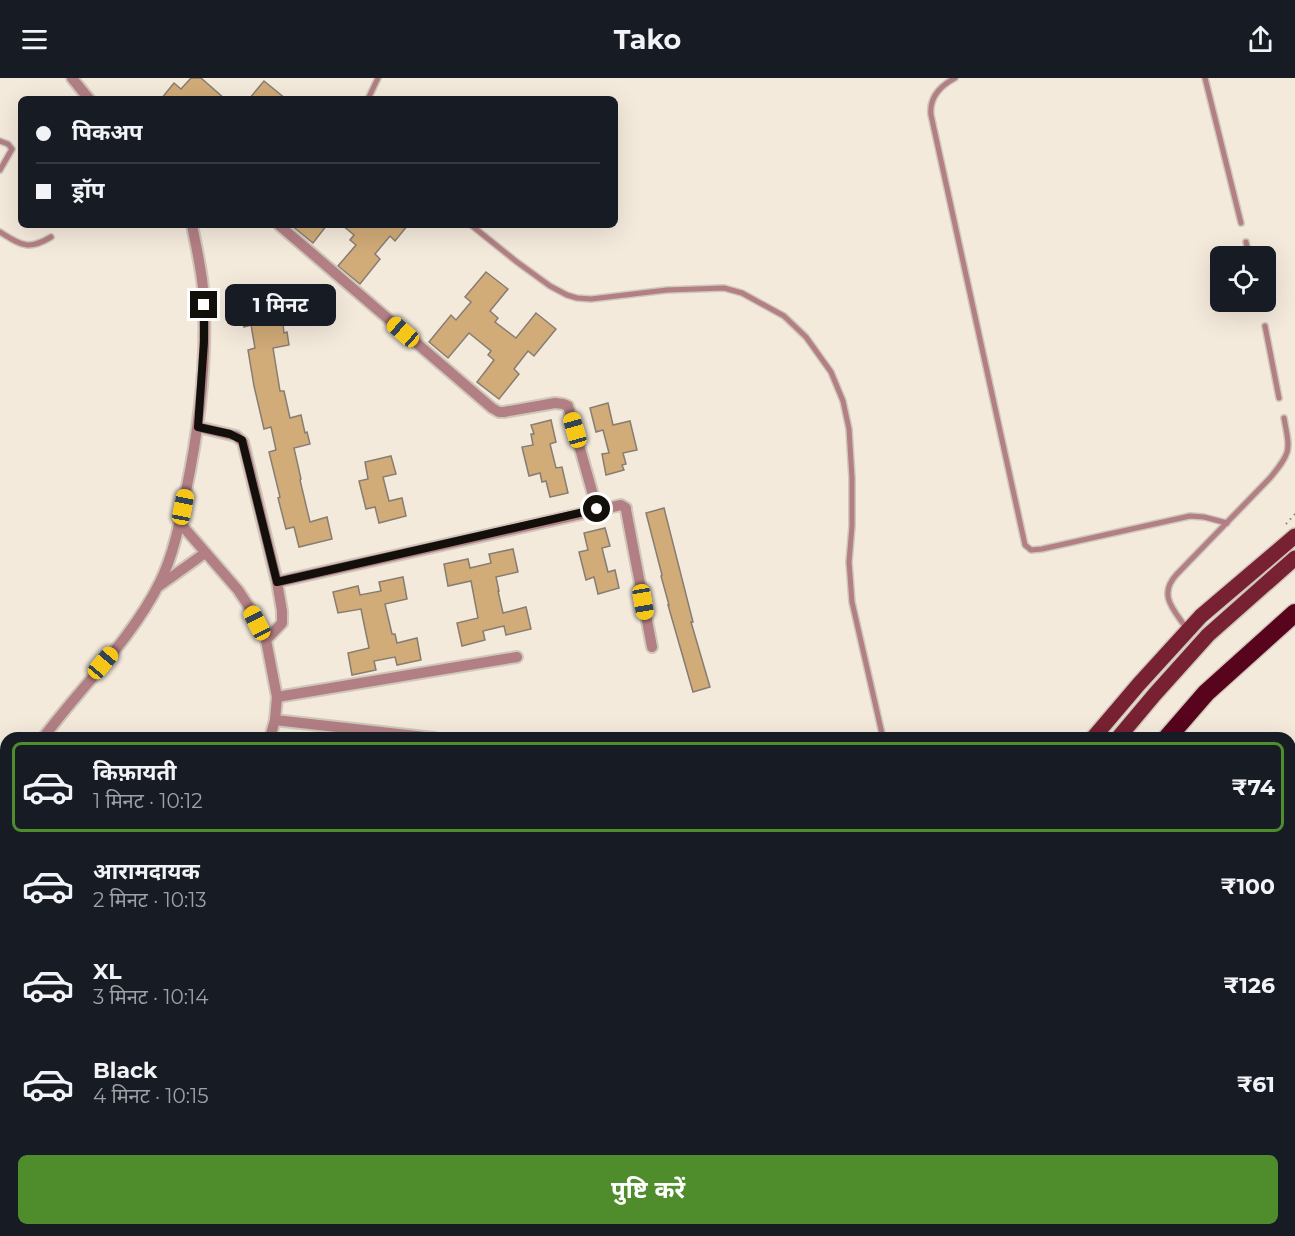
<!DOCTYPE html>
<html lang="hi">
<head>
<meta charset="utf-8">
<style>
  :root { --surface:#171b24; --page:#20242c; --text:#f1f3f6; --muted:#9ea1a6; --line:#363941; --accent:#4e8c2c }
  body { margin:0; font-family:Montserrat,"Noto Sans Devanagari",sans-serif; background:var(--page); color:var(--text); height:100vh; display:flex; flex-direction:column; font-size:22px; white-space:nowrap }
  * { box-sizing:border-box; margin:0 }
  p { font-size:20px; color:var(--muted) }
  .icon { flex:none; width:33px; height:33px; fill:none; stroke:currentColor; stroke-width:2; stroke-linecap:round; stroke-linejoin:round }
  .map { position:relative; flex:1; overflow:hidden }
  .sheet { position:absolute; left:0px; top:654px; width:1296px; height:504px; display:flex; flex-direction:column; background:var(--surface); border-radius:18px 18px 0 0; box-shadow:0 6px 24px #0002 }
  .sheet>* { flex:none }
  .guide { position:absolute; left:18px; top:18px; width:600px; height:132px; border-radius:9px; box-shadow:0 6px 24px #0002; display:grid; align-content:center; height:132px; padding:0 18px; background:var(--surface) }
  .tools { position:absolute; left:1210px; top:168px; display:grid; gap:12px }
  .tools a { display:grid; place-items:center; width:66px; height:66px; border-radius:9px; background:var(--surface); box-shadow:0 6px 24px #0002; font-size:30px }
  .end { position:absolute; width:27px; height:27px; margin:-14px; border:8px solid #130f0b; background:#fff; box-shadow:0 0 0 3px #fff }
  .from { border-radius:50% }
  .bubble { position:absolute; height:42px; border-radius:9px; background:var(--surface); box-shadow:0 6px 24px #0002; font-size:20px; font-weight:700; line-height:42px; text-align:center }
  .car { position:absolute; width:18px; height:36px; margin:-18px -9px; border-radius:8px; box-shadow:0 0 4px 2px #0007; background:linear-gradient(#f5c518 24%,#345 0 40%,#f5c518 0 76%,#345 0 86%,#f5c518 0) }
  .guide b { display:flex; align-items:center; gap:21px; height:57px; font-size:22px }
  .guide b+b { border-top:2px solid var(--line) }
  .guide i { width:15px; height:15px; background:var(--text) }
  ul { padding:10px 0 0; list-style:none }
  li { display:flex; align-items:center; gap:18px; height:90px; margin:0 12px 9px; padding:0 6px; border:3px solid transparent; border-radius:9px }
  li div { flex:1 }
  li b { display:block; font-size:22px }
  li em { font-style:normal; font-weight:700 }
  li.current { border-color:var(--accent) }
  li>.icon { width:54px; height:54px; stroke-width:1.5 }
  .cta { display:flex; gap:12px; margin-top:auto; padding:12px 18px }
  .cta a { flex:1; height:69px; border-radius:9px; background:var(--accent); color:#fff; font-size:24px; font-weight:700; line-height:69px; text-align:center }
  header { display:flex; justify-content:space-between; align-items:center; height:78px; padding:0 18px; background:var(--surface); font-size:27px; font-weight:700 }
  .map>svg:first-child { display:block }
  .green { fill:#c7dba7 }
  .building { fill:#d1ab78; stroke:#877d72; stroke-width:1.5 }
  .lines { fill:none; stroke-linecap:round; stroke-linejoin:round }
  .lane-casing { stroke:#d0c7bb; stroke-width:8 }
  .street-casing { stroke:#d0c7bb; stroke-width:14 }
  .primary-casing { stroke:#d0c7bb; stroke-width:18 }
  .highway-casing { stroke:#d0c7bb; stroke-width:21 }
  .path { stroke:#878077; stroke-width:2; stroke-dasharray:1.5 4.5; stroke-linecap:butt }
  .lane { stroke:#b27f84; stroke-width:5 }
  .street { stroke:#b27f84; stroke-width:10 }
  .primary { stroke:#782133; stroke-width:15 }
  .highway { stroke:#57041c; stroke-width:18 }
  .route { stroke:#130f0b; stroke-width:8 }
</style>
</head>
<body>
<header><svg class="icon" aria-label="menu" viewBox="0 0 24 24"><path d="M4 6h16M4 12h16M4 18h16"/></svg>Tako<svg class="icon" aria-label="share" viewBox="0 0 24 24"><path d="M12 15V3M7 8l5-5 5 5M5 13v7h14v-7"/></svg></header>
<div class="map">
<svg width="1295" height="1158" viewBox="0 0 1295 1158">
  <rect width="100%" height="100%" fill="#f4eadc"/>
  <!-- green -->
  <path class="green" d="M208,1152H600L599,1158H208Z"/>
  <!-- building -->
  <g class="building">
    <path d="M191,0H201L225,21H161L174,5L181,11Z"/>
    <path d="M264,3L286,21H249Z"/>
    <path d="M291,147H327L313,165Z"/>
    <path d="M342,147H408L395,163L390,158L375,176L380,181L360,206L338,188L356,167L350,162L354,157Z"/>
    <path d="M486,194L508,211L490,233L498,240L495,244L516,260L536,235L556,251L534,278L528,273L514,291L519,296L499,321L477,304L494,282L488,277L491,273L469,255L448,280L429,264L451,237L456,242L471,224L465,219Z"/>
    <path d="M266,212L271,239L282,237L284,255L287,254L289,267L273,270L280,313H284L290,340L301,337L305,355L307,354L310,366L294,370L301,401L300,402L310,444L327,439L332,461L299,469L294,449L286,451L278,420L280,419L269,374L276,372L271,349L264,351L254,308L248,272L255,270L251,247L244,249L238,216Z"/>
    <path d="M608,325L613,347L630,343L637,372L623,375L626,386L622,387L624,392L606,397L602,376L609,375L603,352L596,354L590,330Z"/>
    <path d="M551,342L556,364L550,366L556,390L562,389L568,415L550,419L546,403L542,404L540,395L529,398L522,369L533,367L531,356H534L531,347Z"/>
    <path d="M391,378L396,396L383,399L389,423L402,420L406,438L379,445L375,429L366,431L359,403L368,401L365,384Z"/>
    <path d="M664,430L693,544H691L710,609L693,614L668,527H669L661,498L662,497L646,435Z"/>
    <path d="M605,450L610,468L602,470L608,494L615,492L619,510L598,516L594,499L586,502L579,474L588,472L584,455Z"/>
    <path d="M513,471L518,494L496,499L499,513H498L503,535L526,529L531,551L506,557L504,548L483,553L485,562L462,568L457,545L478,540L471,503L448,508L444,486L468,481L470,490L491,485L489,476Z"/>
    <path d="M403,499L407,521L385,526L392,556H395L397,565L417,560L421,582L397,587L395,579L374,583L376,592L352,597L348,575L369,570L364,546L361,531L338,535L333,514L358,508L360,517L381,513L379,504Z"/>
  </g>
  <g class="lines">
    <defs>
      <g id="lane">
        <path d="M955,0C940,8 929,19 931,37L1025,467L1031,472L1042,471L1190,438L1204,439L1227,445"/>
        <path d="M1205,0L1241,145"/>
        <path d="M368,21L378,0"/>
        <path d="M0,63L8,66L12,71L0,92"/>
        <path d="M471,147L517,184L550,208L567,217L577,220L591,221L667,212L724,210L742,215L784,238L806,259L831,294L843,323L849,351L852,400V448L849,484L852,524L883,660"/>
        <path d="M0,154C21,167 28,173 51,159"/>
        <path d="M1246,164L1249,178"/>
        <path d="M1265,248L1279,320"/>
        <path d="M1187,551C1174,532 1157,517 1177,496L1270,400C1292,373 1290,373 1284,340"/>
        <path d="M220,1158V1152"/>
      </g>
      <g id="street">
        <path d="M72,0L89,21"/>
        <path d="M279,147L492,330L499,334H504L555,325L563,326L568,328L597,431"/>
        <path d="M198,349L236,358L243,364L277,504L282,533V545L266,562"/>
        <path d="M180,445L238,512L248,527L266,562L277,619L275,642L270,660"/>
        <path d="M277,504L621,427L626,430V432L652,569"/>
        <path d="M159,508L205,475"/>
        <path d="M277,619L517,579"/>
        <path d="M275,642L434,660"/>
        <path d="M43,660C81,609 132,561 160,504C174,476 180,443 186,413C200,346 208,278 203,210C201,189 196,168 192,147"/>
        <path d="M0,718L6,710"/>
        <path d="M0,811L6,813"/>
        <path d="M0,1045L6,1046"/>
        <path d="M0,1107L6,1108"/>
        <path d="M90,1158L91,1152"/>
      </g>
      <g id="primary">
        <path d="M1093,660L1139,606L1201,538L1295,458"/>
        <path d="M1118,660L1155,616L1208,557L1295,480"/>
        <path d="M780,1158L783,1152"/>
        <path d="M801,1158L804,1152"/>
      </g>
      <path id="highway" d="M1167,660L1206,615L1295,535"/>
    </defs>
    <!-- lane casing -->
    <use href="#lane" class="lane-casing"/>
    <!-- street casing -->
    <use href="#street" class="street-casing"/>
    <!-- primary casing -->
    <use href="#primary" class="primary-casing"/>
    <!-- highway casing -->
    <use href="#highway" class="highway-casing"/>
    <!-- path -->
    <g class="path">
      <path d="M1286,446L1295,436"/>
      <path d="M748,1158L752,1152"/>
    </g>
    <!-- lane -->
    <use href="#lane" class="lane"/>
    <!-- street -->
    <use href="#street" class="street"/>
    <!-- primary -->
    <use href="#primary" class="primary"/>
    <!-- highway -->
    <use href="#highway" class="highway"/>
  </g>
  <g class="lines">
    <!-- route -->
    <path class="route" d="M204,227V264L198,349L230,356L242,362L277,504L597,431"/>
  </g>
</svg>
<div class="tools">
<a><svg class="icon" aria-label="locate" viewBox="0 0 24 24"><circle cx="12" cy="12" r="6"/><path d="M12 2v4M12 18v4M2 12h4M18 12h4"/></svg></a>
</div>
<i class="end from" style="left:597px;top:431px"></i>
<i class="end" style="left:204px;top:227px"></i>
<div class="bubble" style="left:225px;top:206px;width:111px">1 मिनट</div>
<i class="car" style="left:403px;top:254px;rotate:311deg"></i>
<i class="car" style="left:575px;top:352px;rotate:344deg"></i>
<i class="car" style="left:183px;top:429px;rotate:11deg"></i>
<i class="car" style="left:643px;top:524px;rotate:170deg"></i>
<i class="car" style="left:257px;top:545px;rotate:333deg"></i>
<i class="car" style="left:103px;top:585px;rotate:40deg"></i>
<div class="guide">
<b><i class="from"></i>पिकअप</b>
<b><i></i>ड्रॉप</b>
</div>
<section class="sheet">
<ul>
<li class="current"><svg class="icon" aria-label="car" viewBox="0 0 24 24"><path d="M5 17H2v-5l4-1 3-4h7l3 4 3 1v5h-3M9 17h6M6 11h13"/><circle cx="7" cy="17" r="2"/><circle cx="17" cy="17" r="2"/></svg><div><b>किफ़ायती</b><p>1 मिनट · 10:12</p></div><em>₹74</em></li>
<li><svg class="icon" aria-label="car" viewBox="0 0 24 24"><path d="M5 17H2v-5l4-1 3-4h7l3 4 3 1v5h-3M9 17h6M6 11h13"/><circle cx="7" cy="17" r="2"/><circle cx="17" cy="17" r="2"/></svg><div><b>आरामदायक</b><p>2 मिनट · 10:13</p></div><em>₹100</em></li>
<li><svg class="icon" aria-label="car" viewBox="0 0 24 24"><path d="M5 17H2v-5l4-1 3-4h7l3 4 3 1v5h-3M9 17h6M6 11h13"/><circle cx="7" cy="17" r="2"/><circle cx="17" cy="17" r="2"/></svg><div><b>XL</b><p>3 मिनट · 10:14</p></div><em>₹126</em></li>
<li><svg class="icon" aria-label="car" viewBox="0 0 24 24"><path d="M5 17H2v-5l4-1 3-4h7l3 4 3 1v5h-3M9 17h6M6 11h13"/><circle cx="7" cy="17" r="2"/><circle cx="17" cy="17" r="2"/></svg><div><b>Black</b><p>4 मिनट · 10:15</p></div><em>₹61</em></li>
</ul>
<div class="cta"><a>पुष्टि करें</a></div>
</section>
</div>
</body>
</html>
